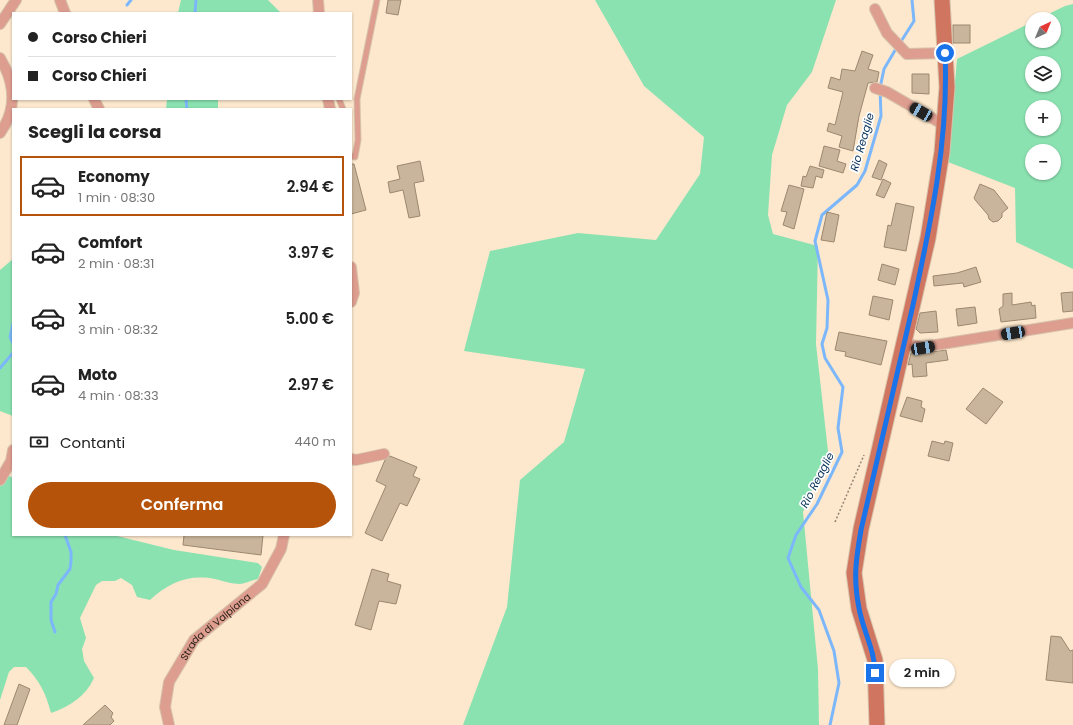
<!DOCTYPE html>
<html lang="it">
<head>
<meta charset="utf-8">
<style>
  :root { --surface:#fff; --page:#f6f6f6; --text:#222; --muted:#767676; --line:#e0e0e0; --accent:#b45309 }
  body { margin:0; font-family:Poppins,sans-serif; background:var(--page); color:var(--text); height:100vh; display:flex; flex-direction:column; font-size:15px; white-space:nowrap }
  * { box-sizing:border-box; margin:0 }
  p { font-size:13px; color:var(--muted) }
  .icon { flex:none; width:22px; height:22px; fill:none; stroke:currentColor; stroke-width:2; stroke-linecap:round; stroke-linejoin:round }
  .map { position:relative; flex:1; overflow:hidden }
  .drawer { position:absolute; left:12px; top:108px; width:340px; height:428px; display:flex; flex-direction:column; background:var(--surface); border-radius:0px; box-shadow:0 1px 3px #0004 }
  .drawer>* { flex:none }
  .guide { position:absolute; left:12px; top:12px; width:340px; height:88px; border-radius:0px; box-shadow:0 1px 3px #0004; display:grid; align-content:center; height:88px; padding:0 16px; background:var(--surface) }
  .needle { width:26px; rotate:44deg }
  .controls { position:absolute; left:1025px; top:12px; display:grid; gap:8px }
  .controls a { display:grid; place-items:center; width:36px; height:36px; border-radius:50%; background:var(--surface); box-shadow:0 1px 3px #0004; font-size:20px }
  .end { position:absolute; width:18px; height:18px; margin:-9px; border:5px solid #1a73e8; background:#fff; box-shadow:0 0 0 2px #fff }
  .from { border-radius:50% }
  .bubble { position:absolute; height:28px; border-radius:14px; background:var(--surface); box-shadow:0 1px 3px #0004; font-size:13px; font-weight:600; line-height:28px; text-align:center }
  .car { position:absolute; width:12px; height:24px; margin:-12px -6px; border-radius:5px; box-shadow:0 0 3px 1px #0007; background:linear-gradient(#222 24%,#8ab4d8 0 40%,#222 0 76%,#8ab4d8 0 86%,#222 0) }
  .guide b { display:flex; align-items:center; gap:14px; height:38px; font-size:15px }
  .guide b+b { border-top:1px solid var(--line) }
  .guide i { width:10px; height:10px; background:var(--text) }
  ul { padding:0; list-style:none }
  li { display:flex; align-items:center; gap:12px; height:60px; margin:0 8px 6px; padding:0 8px; border:2px solid transparent; border-radius:0px }
  li div { flex:1 }
  li b { display:block; font-size:15px }
  li em { font-style:normal; font-weight:600 }
  li.selected { border-color:var(--accent) }
  li>.icon { width:36px; height:36px; stroke-width:1.5 }
  h2 { padding:0 16px; font-size:18px; line-height:48px }
  .pay { display:flex; align-items:center; gap:10px; height:44px; padding:0 16px; font-size:15px }
  .pay p { margin-inline-start:auto }
  .primary-button { display:flex; gap:8px; margin-top:auto; padding:8px 16px }
  .primary-button a { flex:1; height:46px; border-radius:24px; background:var(--accent); color:#fff; font-size:16px; font-weight:600; line-height:46px; text-align:center }
  .map>svg:first-child { display:block }
  .green { fill:#8be2b1; fill-rule:evenodd }
  .lines { fill:none; stroke-linecap:round; stroke-linejoin:round }
  .stream { stroke:#7bb7fa; stroke-width:3 }
  .building { fill:#c9b59b; stroke:#9b886f }
  .service-casing { stroke:#d7c4ac; stroke-width:7 }
  .minor-casing { stroke:#d7c4ac; stroke-width:12 }
  .secondary-casing { stroke:#d7c4ac; stroke-width:17 }
  .path { stroke:#928472; stroke-width:1.5; stroke-dasharray:2 2; stroke-linecap:butt }
  .service { stroke:#dd9d8f; stroke-width:5 }
  .minor { stroke:#dd9d8f; stroke-width:10 }
  .secondary { stroke:#d07560; stroke-width:15 }
  .route { stroke:#1a73e8; stroke-width:5 }
  .labels { text-anchor:middle; stroke-width:3.5; stroke-linejoin:round; paint-order:stroke }
  .street-label { font-size:10px; fill:#2a2218; stroke:#fff }
  .water-label { font-size:11px; font-style:italic; fill:#05315b; stroke:#fff }
</style>
</head>
<body>
<div class="map">
<svg width="1073" height="725" viewBox="0 0 1073 725">
  <rect width="100%" height="100%" fill="#fde8cd"/>
  <!-- green -->
  <g class="green">
    <path d="M181,0H268L281,13H178Z"/>
    <path d="M595,0H836L812,72L787,105L772,155L768,215L773,234L818,246L816,344L828,451L803,512L818,669L819,725H463L507,607L520,480L564,442L585,369L464,351L490,251L578,233L656,240L700,174L704,137L644,86Z"/>
    <path d="M1073,4V269L1016,242L1015,188L948,162L957,59L1032,22V41H1054V19H1038L1065,6ZM1032,63H1054V85H1032ZM1032,107H1054V129H1032ZM1032,151H1054V173H1032Z"/>
    <path d="M167,99H218V109H166Z"/>
    <path d="M13,259V416L0,411V270Z"/>
    <path d="M0,471L13,478V535H113L174,550L258,563L262,567L258,579C252,580 246,583 240,584C232,584 223,581 215,579C189,574 170,582 150,600L137,597L132,585L121,578L115,581H102L96,585L80,618L86,638L82,649L84,661L94,678C86,696 69,707 51,713C46,694 40,681 26,667H14L9,672L0,700Z"/>
  </g>
  <g class="lines">
    <!-- stream -->
    <g class="stream">
      <path d="M127,5L131,0"/>
      <path d="M195,13L196,0"/>
      <path d="M900,43L914,21L912,0"/>
      <path d="M186,99L187,109"/>
      <path d="M13,324L10,337L13,343"/>
      <path d="M0,368L13,353"/>
      <path d="M55,632L51,620V602L56,594L58,585L70,569L71,561V552L65,535"/>
      <path d="M830,725L839,683L834,651L819,610L801,587L788,558L796,535L817,504L842,452L838,428L843,387L825,358L822,344L827,328L828,300L815,241L822,215L857,185L865,171L881,116L880,88L884,69L897,47"/>
    </g>
  </g>
  <!-- building -->
  <g class="building">
    <path d="M388,0H401L398,15L386,13Z"/>
    <rect x="953" y="25" width="17" height="18"/>
    <path d="M862,51L873,55L868,69L879,72L877,82L868,83L859,116L853,151L839,147L842,136L827,131L829,123L835,125L843,92L828,88L831,77L840,80L842,69L855,71Z"/>
    <path d="M912,74H929V94L912,93Z"/>
    <path d="M824,146L840,150L837,161L846,164L843,173L819,166Z"/>
    <path d="M879,160L887,164L881,180L872,177Z"/>
    <path d="M420,161L424,181L414,183L420,216L409,218L403,190L390,193L388,182L400,179L397,166Z"/>
    <path d="M351,164H354L366,210L351,214Z"/>
    <path d="M810,166L824,170L822,178L816,176L813,188L801,186L803,176L806,177Z"/>
    <path d="M883,179L891,183L884,198L876,195Z"/>
    <path d="M980,184L994,190L1008,208L1002,213V217L998,221L993,222L989,219L988,215L976,201L974,198Z"/>
    <path d="M789,185L804,189L794,229L783,225L787,212L781,211Z"/>
    <path d="M896,203L914,207L906,251L884,247L888,225L891,226Z"/>
    <path d="M827,212L839,215L834,242L821,240Z"/>
    <path d="M882,264L899,269L895,285L878,280Z"/>
    <path d="M976,267L981,282L964,287L963,283L934,286L933,276L957,273Z"/>
    <path d="M1073,292V311L1063,312L1061,293Z"/>
    <path d="M1012,293V305L1031,302L1032,306L1035,305L1036,318L1001,322L999,309L1003,306V294Z"/>
    <path d="M873,296L893,300L889,320L869,315Z"/>
    <path d="M975,307L977,323L958,326L956,309Z"/>
    <path d="M936,311L938,332L920,333L916,329L920,313Z"/>
    <path d="M839,332L887,341L881,365L845,356L846,352L835,350Z"/>
    <path d="M946,350L948,360L926,363L927,376L913,377L912,364L908,365L911,353H924Z"/>
    <path d="M983,388L1003,402L986,424L966,409Z"/>
    <path d="M907,397L922,401L921,407L925,409L922,422L900,416Z"/>
    <path d="M932,441L944,444L945,441L953,443L949,461L928,456Z"/>
    <path d="M390,456L417,467L413,476L420,479L407,506L400,503L382,541L365,533L386,486L376,481L385,460Z"/>
    <path d="M184,535H263L261,555L183,545Z"/>
    <path d="M372,569L389,574L387,581L401,585L396,604L379,601L371,630L355,625Z"/>
    <path d="M1051,636L1061,637L1070,651L1073,650V683L1046,680Z"/>
    <path d="M19,684L30,689L17,725H4Z"/>
    <path d="M105,705L113,713L111,717L114,721L110,725H83Z"/>
  </g>
  <g class="lines">
    <defs>
      <g id="service">
        <path d="M339,99L343,109"/>
        <path d="M351,156L355,157L358,140L357,99L377,0"/>
      </g>
      <g id="minor">
        <path d="M60,0L65,13"/>
        <path d="M318,0L319,13"/>
        <path d="M875,9L887,33L907,54L945,53"/>
        <path d="M0,24L16,0"/>
        <path d="M0,58C15,83 18,108 0,133"/>
        <path d="M875,88L887,92L944,125"/>
        <path d="M94,99L99,109"/>
        <path d="M328,99L330,109"/>
        <path d="M351,267L354,293L351,302"/>
        <path d="M904,344L923,347L1073,323"/>
        <path d="M351,459L356,460L384,454"/>
        <path d="M0,480L11,461L13,450"/>
        <path id="s1" d="M169,725L165,707L169,682L194,640L262,584L281,549L284,535"/>
      </g>
      <path id="secondary" d="M877,725L875,660L859,609L854,573L861,529L928,238L942,152L947,87L942,0"/>
    </defs>
    <!-- service casing -->
    <use href="#service" class="service-casing"/>
    <!-- minor casing -->
    <use href="#minor" class="minor-casing"/>
    <!-- secondary casing -->
    <use href="#secondary" class="secondary-casing"/>
    <!-- path -->
    <path class="path" d="M835,522L864,455"/>
    <!-- service -->
    <use href="#service" class="service"/>
    <!-- minor -->
    <use href="#minor" class="minor"/>
    <!-- secondary -->
    <use href="#secondary" class="secondary"/>
  </g>
  <g class="lines">
    <!-- route -->
    <path class="route" d="M875,673C875,650 863,631 859,608C853,578 856,559 861,530C878,455 896,380 913,305C931,222 949,138 945,53"/>
  </g>
  <g class="labels">
    <!-- street labels -->
    <g class="street-label">
      <text dy="4" stroke="none"><textPath href="#s1" startOffset="117">Strada di Valpiana</textPath></text>
    </g>
    <!-- water labels -->
    <g class="water-label">
      <text transform="translate(862 142) rotate(-74)" y="4">Rio Reaglie</text>
      <text transform="translate(817 480) rotate(-63)" y="4">Rio Reaglie</text>
    </g>
  </g>
</svg>
<div class="controls">
<a><svg class="needle" viewBox="-14 -14 28 28"><path d="M0-13l5 13h-10z" fill="#e53935"/><path d="M0 13l5-13h-10z" fill="#767676"/></svg></a>
<a><svg class="icon" aria-label="layers" viewBox="0 0 24 24"><path d="M12 4l9 5-9 5-9-5zM3 14l9 5 9-5"/></svg></a>
<a>+</a>
<a>−</a>
</div>
<i class="end from" style="left:945px;top:53px"></i>
<i class="end" style="left:875px;top:673px"></i>
<div class="bubble" style="left:889px;top:659px;width:66px">2 min</div>
<i class="car" style="left:921px;top:112px;rotate:300deg"></i>
<i class="car" style="left:1013px;top:333px;rotate:261deg"></i>
<i class="car" style="left:923px;top:348px;rotate:81deg"></i>
<div class="guide">
<b><i class="from"></i>Corso Chieri</b>
<b><i></i>Corso Chieri</b>
</div>
<section class="drawer">
<h2>Scegli la corsa</h2>
<ul>
<li class="selected"><svg class="icon" aria-label="car" viewBox="0 0 24 24"><path d="M5 17H2v-5l4-1 3-4h7l3 4 3 1v5h-3M9 17h6M6 11h13"/><circle cx="7" cy="17" r="2"/><circle cx="17" cy="17" r="2"/></svg><div><b>Economy</b><p>1 min · 08:30</p></div><em>2.94 €</em></li>
<li><svg class="icon" aria-label="car" viewBox="0 0 24 24"><path d="M5 17H2v-5l4-1 3-4h7l3 4 3 1v5h-3M9 17h6M6 11h13"/><circle cx="7" cy="17" r="2"/><circle cx="17" cy="17" r="2"/></svg><div><b>Comfort</b><p>2 min · 08:31</p></div><em>3.97 €</em></li>
<li><svg class="icon" aria-label="car" viewBox="0 0 24 24"><path d="M5 17H2v-5l4-1 3-4h7l3 4 3 1v5h-3M9 17h6M6 11h13"/><circle cx="7" cy="17" r="2"/><circle cx="17" cy="17" r="2"/></svg><div><b>XL</b><p>3 min · 08:32</p></div><em>5.00 €</em></li>
<li><svg class="icon" aria-label="car" viewBox="0 0 24 24"><path d="M5 17H2v-5l4-1 3-4h7l3 4 3 1v5h-3M9 17h6M6 11h13"/><circle cx="7" cy="17" r="2"/><circle cx="17" cy="17" r="2"/></svg><div><b>Moto</b><p>4 min · 08:33</p></div><em>2.97 €</em></li>
</ul>
<div class="pay"><svg class="icon" aria-label="cash" viewBox="0 0 24 24"><path d="M3 7h18v10H3z"/><circle cx="12" cy="12" r="2"/></svg>Contanti<p>440 m</p></div>
<div class="primary-button"><a>Conferma</a></div>
</section>
</div>
</body>
</html>
